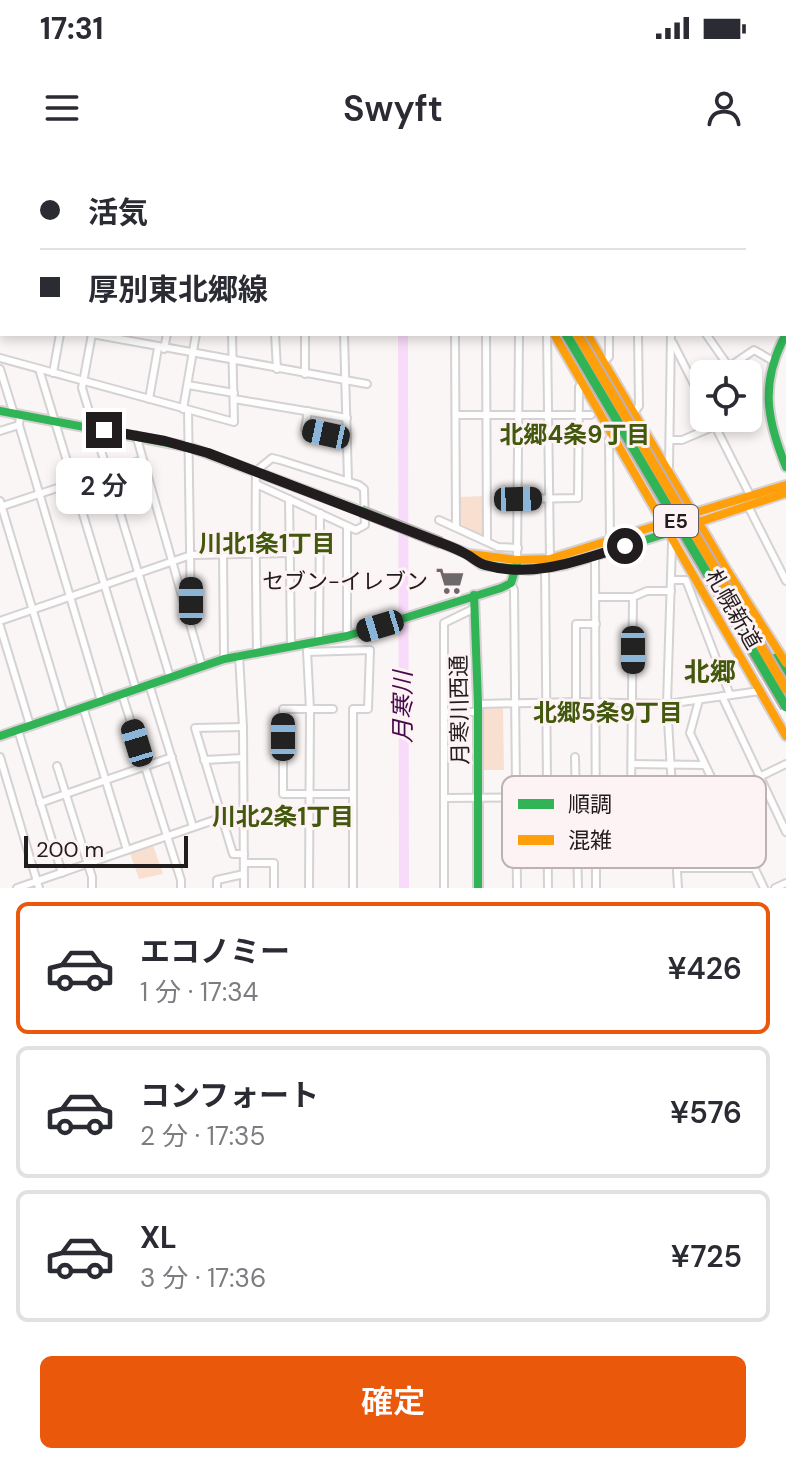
<!DOCTYPE html>
<html lang="ja">
<head>
<meta charset="utf-8">
<style>
  :root { --surface:#fff; --page:#f2f2f3; --text:#2b2b33; --muted:#7c7c81; --line:#e1e1e2; --accent:#ea580c }
  body { margin:0; font-family:"DM Sans","Noto Sans JP",sans-serif; background:var(--page); color:var(--text); height:100vh; display:flex; flex-direction:column; font-size:30px; white-space:nowrap }
  * { box-sizing:border-box; margin:0 }
  p { font-size:26px; color:var(--muted) }
  .icon { flex:none; width:44px; height:44px; fill:none; stroke:currentColor; stroke-width:2; stroke-linecap:round; stroke-linejoin:round }
  .map { position:relative; height:728px; overflow:hidden }
  .details { display:flex; flex-direction:column; background:var(--surface); flex:1 }
  .details>* { flex:none }
  .guide { position:absolute; left:0px; top:0px; width:786px; height:176px; box-shadow:0 4px 12px #0003; display:grid; align-content:center; height:176px; padding:0 40px; background:var(--surface) }
  .fabs { position:absolute; left:690px; top:200px; display:grid; gap:16px }
  .fabs a { display:grid; place-items:center; width:72px; height:72px; border-radius:12px; background:var(--surface); box-shadow:0 4px 12px #0003; font-size:40px }
  .scale { position:absolute; left:24px; bottom:20px; width:164px; box-sizing:border-box; padding-left:8px; border:4px solid #211c1d; border-top:0; font-size:22px; line-height:28px; white-space:nowrap; color:#211c1d; -webkit-text-stroke:6px #fef3f4; paint-order:stroke }
  .end { position:absolute; width:36px; height:36px; margin:-18px; border:10px solid #211c1d; background:#fff; box-shadow:0 0 0 4px #fff }
  .from { border-radius:50% }
  .bubble { position:absolute; height:56px; border-radius:12px; background:var(--surface); box-shadow:0 4px 12px #0003; font-size:26px; font-weight:600; line-height:56px; text-align:center }
  .car { position:absolute; width:24px; height:48px; margin:-24px -12px; border-radius:10px; box-shadow:0 0 6px 2px #0007; background:linear-gradient(#222 24%,#8ab4d8 0 40%,#222 0 76%,#8ab4d8 0 86%,#222 0) }
  .guide b { display:flex; align-items:center; gap:28px; height:76px; font-size:30px }
  .guide b+b { border-top:2px solid var(--line) }
  .guide i { width:20px; height:20px; background:var(--text) }
  ul { padding:14px 0 0; list-style:none }
  li { display:flex; align-items:center; gap:24px; height:132px; margin:0 16px 12px; padding:0 24px; border:4px solid var(--line); border-radius:12px }
  li div { flex:1 }
  li b { display:block; font-size:30px }
  li em { font-style:normal; font-weight:600 }
  li.active { border-color:var(--accent) }
  li>.icon { width:72px; height:72px; stroke-width:1.5 }
  .cta { display:flex; gap:16px; margin-top:auto; padding:16px 40px }
  .cta a { flex:1; height:92px; border-radius:12px; background:var(--accent); color:#fff; font-size:32px; font-weight:600; line-height:92px; text-align:center }
  .status { display:flex; justify-content:space-between; align-items:center; height:56px; padding:0 40px; background:var(--surface); direction:ltr }
  .status svg { height:22px; fill:currentColor }
  header { display:flex; justify-content:space-between; align-items:center; height:104px; padding:0 40px; background:var(--surface); font-size:36px; font-weight:600 }
  .map>svg:first-child { display:block }
  .green { fill:#f9dfd0 }
  .lines { fill:none; stroke-linecap:round; stroke-linejoin:round }
  .stream { stroke:#f8dbfa; stroke-width:2 }
  .river { stroke:#f8dbfa; stroke-width:10 }
  .street-casing { stroke:#d6d1d2; stroke-width:10 }
  .fast-casing { stroke:#d6d1d2; stroke-width:12 }
  .slow-casing { stroke:#d6d1d2; stroke-width:12 }
  .street { stroke:#fefefe; stroke-width:6 }
  .fast { stroke:#30b455; stroke-width:8 }
  .slow { stroke:#ff9f0a; stroke-width:8 }
  .fast-bridge-casing { stroke:#c0b0b7; stroke-width:13; stroke-linecap:butt }
  .slow-bridge-casing { stroke:#c0b0b7; stroke-width:13; stroke-linecap:butt }
  .fast-bridge { stroke:#30b455; stroke-width:9 }
  .slow-bridge { stroke:#ff9f0a; stroke-width:9 }
  .route { stroke:#211c1d; stroke-width:10 }
  .labels { text-anchor:middle; stroke-width:6; stroke-linejoin:round; paint-order:stroke }
  .shield { fill:#fef3f4; stroke:#635c5e; stroke-width:2 }
  .shield-label { font-size:20px; font-weight:bold; fill:#211c1d }
  .poi-label { font-size:22px; fill:#211c1d; stroke:#fef3f4; text-anchor:end }
  .street-label { font-size:22px; fill:#211c1d; stroke:#fef3f4 }
  .neighbourhood-label { font-size:24px; font-weight:bold; fill:#42580d; stroke:#fef3f4 }
  .water-label { font-size:24px; font-style:italic; fill:#44094a; stroke:#fef3f4 }
  .quarter-label { font-size:26px; font-weight:bold; fill:#42580d; stroke:#fef3f4 }
  .key { fill:#fef3f4; stroke:#bcb2b4; stroke-width:2 }
  .key-label { font-size:22px; fill:#211c1d }
</style>
</head>
<body>
<div class="status"><b>17:31</b><svg viewBox="0 0 49 12"><path d="M0 12V9h3v3zM5 12V6h3v6zM10 12V3h3v9zM15 12V0h3v12zM26 1h20v11H26zM47 4h2v5h-2z"/></svg></div>
<header><svg class="icon" aria-label="menu" viewBox="0 0 24 24"><path d="M4 6h16M4 12h16M4 18h16"/></svg>Swyft<svg class="icon" aria-label="person" viewBox="0 0 24 24"><circle cx="12" cy="8" r="4"/><path d="M4 21q1-7 8-7t8 7"/></svg></header>
<div class="map">
<svg width="786" height="728" viewBox="0 0 786 728">
  <rect width="100%" height="100%" fill="#fbf6f6"/>
  <!-- green -->
  <g class="green">
    <path d="M484,336V373L482,375L459,363V337Z"/>
    <path d="M482,548H503L504,610H482Z"/>
    <path d="M153,685L163,714L139,719L130,693Z"/>
  </g>
  <g class="lines">
    <!-- stream -->
    <g class="stream">
      <path d="M708,0V2"/>
      <path d="M784,137L786,142"/>
    </g>
    <!-- river -->
    <g class="river">
      <path d="M403,0V2"/>
      <path d="M403,174L404,728"/>
    </g>
    <defs>
      <g id="street">
        <path d="M53,0L64,2"/>
        <path d="M343,0V2"/>
        <path d="M497,0L498,2"/>
        <path d="M16,2V0"/>
        <path d="M123,2L124,0"/>
        <path d="M238,2V0"/>
        <path d="M317,2V0"/>
        <path d="M522,2L523,0"/>
        <path d="M608,2V0"/>
        <path d="M677,2H682"/>
        <path d="M784,50L786,51"/>
        <path d="M0,55L1,52"/>
        <path d="M784,94L786,92"/>
        <path d="M0,104H2"/>
        <path d="M784,113L786,114"/>
        <path d="M0,157L2,158"/>
        <path d="M92,174L82,228L170,517"/>
        <path d="M92,174L367,224"/>
        <path d="M275,174L277,209"/>
        <path d="M305,174V214"/>
        <path d="M344,174L348,321"/>
        <path d="M455,174L456,367"/>
        <path d="M486,174L487,381"/>
        <path d="M547,174L550,399"/>
        <path d="M706,174L729,207L754,190L773,201"/>
        <path d="M673,183L704,244"/>
        <path d="M164,189L167,174"/>
        <path d="M0,198L234,262L232,174"/>
        <path d="M604,202L609,197V174"/>
        <path d="M0,209L14,254"/>
        <path d="M39,209L136,529"/>
        <path d="M53,213L60,174"/>
        <path d="M188,225L234,233"/>
        <path d="M149,239L158,188"/>
        <path d="M234,239L347,258"/>
        <path d="M183,249L196,174"/>
        <path d="M188,250L191,457"/>
        <path d="M308,251L305,269L347,279"/>
        <path d="M634,253L639,246L638,174"/>
        <path d="M456,255H591"/>
        <path d="M711,258L751,337"/>
        <path d="M19,265L101,541"/>
        <path d="M0,271L19,265L20,255"/>
        <path d="M136,275L202,506"/>
        <path d="M670,280H682L715,266"/>
        <path d="M669,306L671,174"/>
        <path d="M256,324L356,370L365,365L364,329L359,325L280,300L272,298L256,311C255,371 256,431 257,492"/>
        <path d="M289,339L291,486"/>
        <path d="M518,339L578,338L579,227L582,222"/>
        <path d="M0,341L64,554"/>
        <path d="M748,346L786,421"/>
        <path d="M0,347L142,300"/>
        <path d="M439,360L498,387L518,388"/>
        <path d="M610,381L609,279L613,275"/>
        <path d="M672,384L667,544L678,728"/>
        <path d="M223,394L224,499"/>
        <path d="M595,395L596,728"/>
        <path d="M517,400L519,174"/>
        <path d="M545,408L548,728"/>
        <path d="M671,420H686L730,535"/>
        <path d="M511,423L514,430L517,728"/>
        <path d="M596,437H633L647,431H671"/>
        <path d="M0,461L191,395L289,393"/>
        <path d="M0,466L30,565"/>
        <path d="M347,476V367"/>
        <path d="M319,481L320,353"/>
        <path d="M307,491L310,549L309,728"/>
        <path d="M307,492L370,490L368,549H353V728"/>
        <path d="M239,495L243,567L244,728"/>
        <path d="M149,524L193,667"/>
        <path d="M122,534L181,720V728"/>
        <path d="M722,536L786,672"/>
        <path d="M699,540L690,573L764,728"/>
        <path d="M576,542V464H596"/>
        <path d="M478,544L576,542L667,544L760,531"/>
        <path d="M83,547L127,690"/>
        <path d="M333,549H283V634H353"/>
        <path d="M445,552H478"/>
        <path d="M243,567L195,568L233,694H244"/>
        <path d="M18,570L62,713"/>
        <path d="M0,597L39,728"/>
        <path d="M575,597L578,728"/>
        <path d="M204,600L243,598"/>
        <path d="M632,604L704,605"/>
        <path d="M57,606L92,717V728"/>
        <path d="M631,635L633,437"/>
        <path d="M709,636L710,673"/>
        <path d="M444,638L720,636L786,604"/>
        <path d="M40,643L172,597"/>
        <path d="M621,671L737,673"/>
        <path d="M628,671V635"/>
        <path d="M721,673L722,708"/>
        <path d="M244,703H274V728"/>
        <path d="M677,708H754"/>
        <path d="M17,728L220,658"/>
        <path d="M217,728V720L244,714"/>
        <path d="M444,728V463L475,448"/>
        <path d="M775,728L786,723"/>
      </g>
      <g id="fast">
        <path d="M450,0L452,2"/>
        <path d="M463,0L464,2"/>
        <path d="M474,0L475,2"/>
        <path d="M485,0L486,2"/>
        <path d="M786,174C760,222 766,258 786,307"/>
        <path d="M0,251L189,287L361,351"/>
        <path d="M441,383L466,393L482,405L529,410L565,405L674,371"/>
        <path d="M474,435L478,544V728"/>
        <path d="M775,498L786,515"/>
        <path d="M0,576L224,499L347,476L501,428L511,423L517,404"/>
      </g>
      <g id="slow">
        <path d="M554,174L786,576"/>
        <path d="M587,174L728,412L786,503"/>
        <path d="M694,353L786,325"/>
        <path d="M699,362L786,333"/>
        <path d="M469,394L517,400L550,399L668,362"/>
      </g>
    </defs>
    <!-- street casing -->
    <use href="#street" class="street-casing"/>
    <!-- fast casing -->
    <use href="#fast" class="fast-casing"/>
    <!-- slow casing -->
    <use href="#slow" class="slow-casing"/>
    <!-- street -->
    <use href="#street" class="street"/>
    <!-- fast -->
    <use href="#fast" class="fast"/>
    <!-- slow -->
    <use href="#slow" class="slow"/>
    <defs>
      <g id="fast-bridge">
        <path d="M566,174L786,547"/>
        <path d="M361,351L441,383"/>
      </g>
      <path id="slow-bridge" d="M577,174L786,529"/>
    </defs>
    <!-- fast-bridge casing -->
    <use href="#fast-bridge" class="fast-bridge-casing"/>
    <!-- slow-bridge casing -->
    <use href="#slow-bridge" class="slow-bridge-casing"/>
    <!-- fast-bridge -->
    <use href="#fast-bridge" class="fast-bridge"/>
    <!-- slow-bridge -->
    <use href="#slow-bridge" class="slow-bridge"/>
  </g>
  <g class="lines">
    <!-- route -->
    <path class="route" d="M104,270L165,281L208,293L441,383C449,386 457,389 464,393C471,396 477,403 485,405C533,419 580,400 625,386"/>
  </g>
  <!-- icons -->
  <defs>
    <symbol id="supermarket-bare" viewBox="-9 -9 18 18"><path d="M-6-5.5h2.5l.6 2H6L4.5 2H-2.5L-4.4-4H-6ZM-1.5 3.2a1.3 1.3 0 1 0 .1 0ZM3 3.2a1.3 1.3 0 1 0 .1 0Z" fill="#6d6869" stroke="#fef3f4" stroke-width="2.5" paint-order="stroke"/></symbol>
  </defs>
  <g fill-rule="evenodd">
    <use href="#supermarket-bare" x="430" y="401" width="40" height="40"/>
  </g>
  <g class="labels">
    <!-- shield labels -->
    <rect class="shield" x="654" y="345" width="44" height="32" rx="6"/>
    <g class="shield-label">
      <text x="676" y="368">E5</text>
    </g>
    <!-- poi labels -->
    <g class="poi-label">
      <text x="428" y="429">セブン-イレブン</text>
    </g>
    <!-- street labels -->
    <g class="street-label">
      <text transform="translate(734 449) rotate(60)" y="8">札幌新道</text>
      <text transform="translate(459 550) rotate(-91)" y="8">月寒川西通</text>
    </g>
    <!-- neighbourhood labels -->
    <g class="neighbourhood-label">
      <text x="575" y="283">北郷4条9丁目</text>
      <text x="267" y="392">川北1条1丁目</text>
      <text x="608" y="561">北郷5条9丁目</text>
      <text x="283" y="665">川北2条1丁目</text>
    </g>
    <!-- water labels -->
    <g class="water-label">
      <text transform="translate(403 547) rotate(-90)" y="8">月寒川</text>
    </g>
    <!-- quarter labels -->
    <g class="quarter-label">
      <text x="710" y="521">北郷</text>
    </g>
  </g>
  <!-- legend -->
  <rect x="502" y="616" width="264" height="92" rx="12" class="key"/>
  <rect x="518" y="639" width="36" height="10" fill="#30b455"/>
  <rect x="518" y="675" width="36" height="10" fill="#ff9f0a"/>
  <g class="key-label">
    <text x="568" y="652">順調</text>
    <text x="568" y="688">混雑</text>
  </g>
</svg>
<div class="fabs">
<a><svg class="icon" aria-label="locate" viewBox="0 0 24 24"><circle cx="12" cy="12" r="6"/><path d="M12 2v4M12 18v4M2 12h4M18 12h4"/></svg></a>
</div>
<div class="scale">200 m</div>
<i class="end from" style="left:625px;top:386px"></i>
<i class="end" style="left:104px;top:270px"></i>
<div class="bubble" style="left:56px;top:298px;width:96px">2 分</div>
<i class="car" style="left:326px;top:274px;rotate:282deg"></i>
<i class="car" style="left:518px;top:339px;rotate:89deg"></i>
<i class="car" style="left:191px;top:441px;rotate:0deg"></i>
<i class="car" style="left:380px;top:466px;rotate:253deg"></i>
<i class="car" style="left:633px;top:490px;rotate:180deg"></i>
<i class="car" style="left:283px;top:577px;rotate:0deg"></i>
<i class="car" style="left:137px;top:583px;rotate:343deg"></i>
<div class="guide">
<b><i class="from"></i>活気</b>
<b><i></i>厚別東北郷線</b>
</div>
</div>
<section class="details">
<ul>
<li class="active"><svg class="icon" aria-label="car" viewBox="0 0 24 24"><path d="M5 17H2v-5l4-1 3-4h7l3 4 3 1v5h-3M9 17h6M6 11h13"/><circle cx="7" cy="17" r="2"/><circle cx="17" cy="17" r="2"/></svg><div><b>エコノミー</b><p>1 分 · 17:34</p></div><em>¥426</em></li>
<li><svg class="icon" aria-label="car" viewBox="0 0 24 24"><path d="M5 17H2v-5l4-1 3-4h7l3 4 3 1v5h-3M9 17h6M6 11h13"/><circle cx="7" cy="17" r="2"/><circle cx="17" cy="17" r="2"/></svg><div><b>コンフォート</b><p>2 分 · 17:35</p></div><em>¥576</em></li>
<li><svg class="icon" aria-label="car" viewBox="0 0 24 24"><path d="M5 17H2v-5l4-1 3-4h7l3 4 3 1v5h-3M9 17h6M6 11h13"/><circle cx="7" cy="17" r="2"/><circle cx="17" cy="17" r="2"/></svg><div><b>XL</b><p>3 分 · 17:36</p></div><em>¥725</em></li>
</ul>
<div class="cta"><a>確定</a></div>
</section>
</body>
</html>
